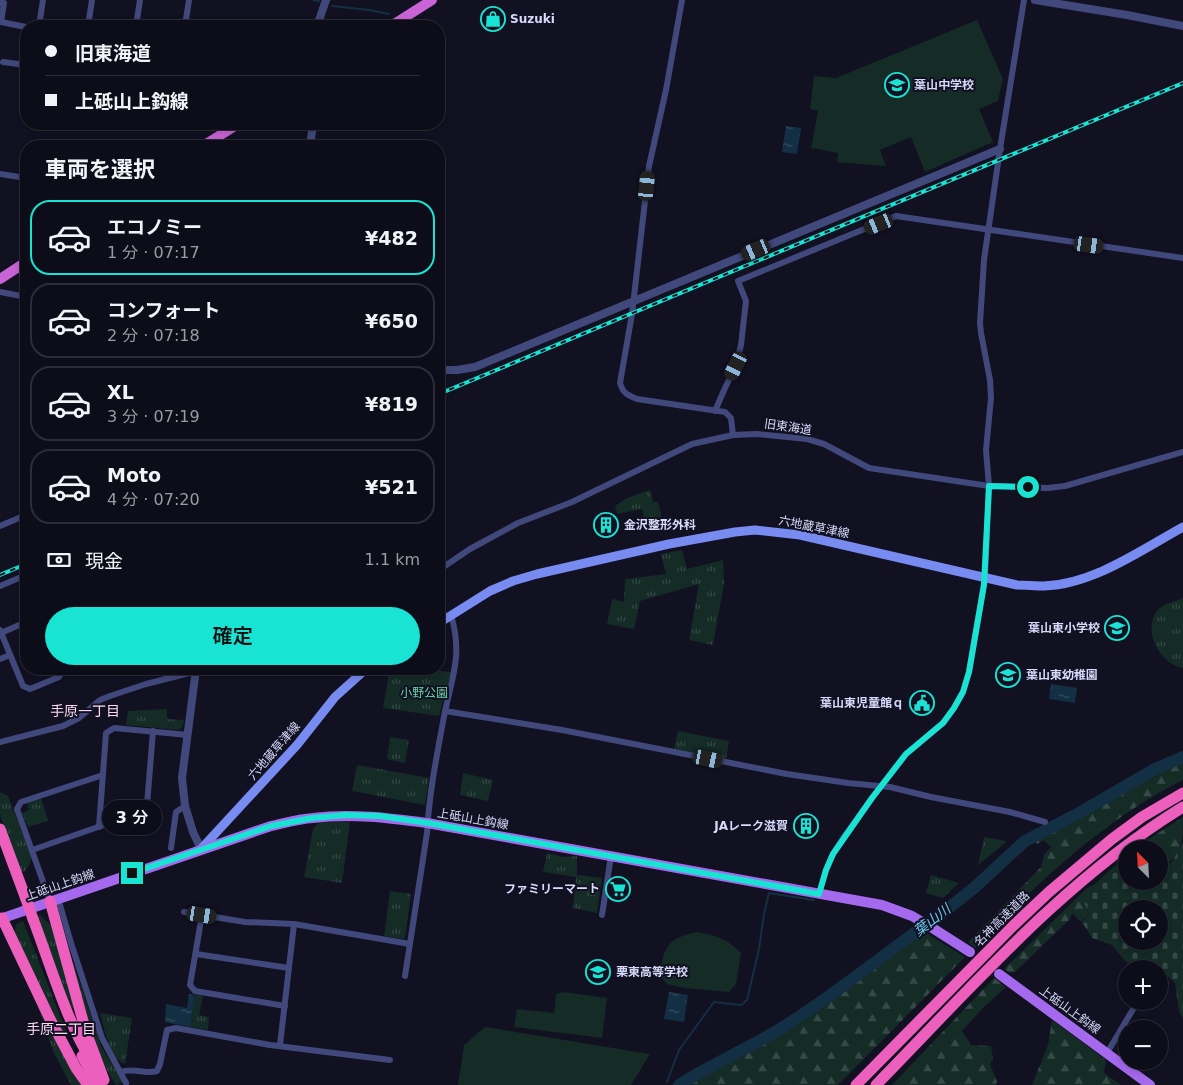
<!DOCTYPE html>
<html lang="ja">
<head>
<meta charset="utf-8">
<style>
  :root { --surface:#0d0d1a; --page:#161623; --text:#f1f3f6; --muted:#9a9ca2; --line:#2d2d39; --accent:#19e3d3 }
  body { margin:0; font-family:"DejaVu Sans","Noto Sans JP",sans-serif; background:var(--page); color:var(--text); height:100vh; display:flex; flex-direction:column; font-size:19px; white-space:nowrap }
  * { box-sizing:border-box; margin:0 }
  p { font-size:16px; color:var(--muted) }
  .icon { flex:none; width:28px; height:28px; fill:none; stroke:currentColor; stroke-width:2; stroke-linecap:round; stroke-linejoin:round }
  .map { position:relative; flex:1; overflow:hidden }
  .panel { position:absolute; left:20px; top:140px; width:425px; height:535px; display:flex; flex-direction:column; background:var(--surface); border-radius:20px; box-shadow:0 2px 8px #0003,0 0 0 1px var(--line) }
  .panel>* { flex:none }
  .guide { position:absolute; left:20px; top:20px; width:425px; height:110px; border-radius:20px; box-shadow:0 2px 8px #0003,0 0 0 1px var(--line); display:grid; align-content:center; height:110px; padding:0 25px; background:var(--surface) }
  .needle { width:32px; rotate:336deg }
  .controls { position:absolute; left:1118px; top:840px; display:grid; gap:10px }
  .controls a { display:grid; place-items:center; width:50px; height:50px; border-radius:50%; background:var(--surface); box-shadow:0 2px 8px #0003,0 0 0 1px var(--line); font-size:25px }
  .end { position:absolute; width:22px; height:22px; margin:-11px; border:6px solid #19e3d3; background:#111; box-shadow:0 0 0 2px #111 }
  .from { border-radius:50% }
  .bubble { position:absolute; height:35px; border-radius:18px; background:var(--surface); box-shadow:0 2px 8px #0003,0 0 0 1px var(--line); font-size:16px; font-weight:600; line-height:35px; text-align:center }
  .car { position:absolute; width:15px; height:30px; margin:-15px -8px; border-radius:6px; box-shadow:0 0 4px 1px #0007; background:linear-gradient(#222 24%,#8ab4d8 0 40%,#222 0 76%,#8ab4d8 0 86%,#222 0) }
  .guide b { display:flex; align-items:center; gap:18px; height:48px; font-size:19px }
  .guide b+b { border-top:1px solid var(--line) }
  .guide i { width:12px; height:12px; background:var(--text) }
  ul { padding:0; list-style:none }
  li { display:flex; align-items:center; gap:15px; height:75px; margin:0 10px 8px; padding:0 15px; border:2px solid var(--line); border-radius:20px }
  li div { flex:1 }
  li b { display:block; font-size:19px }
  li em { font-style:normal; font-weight:600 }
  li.on { border-color:var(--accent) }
  li>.icon { width:45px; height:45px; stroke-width:1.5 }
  h2 { padding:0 25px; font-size:22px; line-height:60px }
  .pay { display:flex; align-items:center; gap:12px; height:55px; padding:0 25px; font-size:19px }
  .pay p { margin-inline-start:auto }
  .cta { display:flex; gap:10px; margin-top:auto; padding:10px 25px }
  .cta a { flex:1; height:58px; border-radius:30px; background:var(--accent); color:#111; font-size:20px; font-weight:600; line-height:58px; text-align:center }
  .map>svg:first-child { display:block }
  .grass { fill:url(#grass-tufts) }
  .forest { fill:url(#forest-firs) }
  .cemetery { fill:url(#cemetery-stones); fill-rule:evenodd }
  .pitch { fill:#142b26 }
  .water { fill:url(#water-ripples) }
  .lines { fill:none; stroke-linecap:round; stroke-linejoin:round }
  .stream { stroke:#132f43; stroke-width:2 }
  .river { stroke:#132f43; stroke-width:12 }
  .minor { stroke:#41497c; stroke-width:6 }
  .tertiary { stroke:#41497c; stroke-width:8 }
  .secondary { stroke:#788bf0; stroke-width:9 }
  .primary { stroke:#a569ee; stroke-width:10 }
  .trunk { stroke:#c964d6; stroke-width:10 }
  .motorway { stroke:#ed5fbd; stroke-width:11 }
  .rail-casing { stroke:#19e3d3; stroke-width:4 }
  .rail { stroke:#112; stroke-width:2; stroke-dasharray:5.5; stroke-linecap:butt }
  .motorway-bridge { stroke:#ed5fbd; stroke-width:11 }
  .route { stroke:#19e3d3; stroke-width:6 }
  .labels { text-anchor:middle; stroke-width:4; stroke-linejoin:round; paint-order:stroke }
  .poi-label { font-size:12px; font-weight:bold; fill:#d6d9fa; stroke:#112; text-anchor:start }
  .street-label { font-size:12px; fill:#d6d9fa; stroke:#112 }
  .park-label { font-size:12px; fill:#6ad3a6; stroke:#112 }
  .neighbourhood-label { font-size:14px; fill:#fbd8f4; stroke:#112 }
  .water-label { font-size:14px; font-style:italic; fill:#70cbef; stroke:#112 }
</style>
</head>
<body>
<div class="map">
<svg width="1183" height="1085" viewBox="0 0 1183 1085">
  <defs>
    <pattern id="grass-tufts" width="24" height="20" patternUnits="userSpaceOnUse" patternTransform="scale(1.25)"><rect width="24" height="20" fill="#142b26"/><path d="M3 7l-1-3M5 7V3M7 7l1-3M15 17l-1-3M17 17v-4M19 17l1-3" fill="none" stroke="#354946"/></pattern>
    <pattern id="forest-firs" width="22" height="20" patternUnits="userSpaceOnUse" patternTransform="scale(1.25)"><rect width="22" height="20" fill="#142b26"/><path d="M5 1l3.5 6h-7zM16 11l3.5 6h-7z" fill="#354946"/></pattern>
    <pattern id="cemetery-stones" width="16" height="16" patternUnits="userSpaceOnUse" patternTransform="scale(1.25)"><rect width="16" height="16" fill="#142b26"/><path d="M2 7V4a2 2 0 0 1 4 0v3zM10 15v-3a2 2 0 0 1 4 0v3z" fill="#354946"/></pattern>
    <pattern id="water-ripples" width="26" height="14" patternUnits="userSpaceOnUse" patternTransform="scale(1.25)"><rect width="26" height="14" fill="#132f43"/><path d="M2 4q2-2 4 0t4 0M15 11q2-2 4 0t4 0" fill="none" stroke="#354d5f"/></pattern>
  </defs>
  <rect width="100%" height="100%" fill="#112"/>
  <!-- grass -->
  <g class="grass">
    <path d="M650,490L653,502H658L662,519L645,522L642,509L617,514L615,506L627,498Z"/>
    <path d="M682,550L687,569L723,560L724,583L713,645L689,640L699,584L640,601L634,629L607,624L612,600L614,599L623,602L624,600L625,579L666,574L661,554Z"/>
    <path d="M1183,598V668C1159,664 1139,626 1161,607C1166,603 1177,601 1183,598Z"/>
    <path d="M417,669L451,672L439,716L383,708L389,673L393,670L416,674Z"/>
    <path d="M167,709V719L184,720L183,726L179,730L126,725L128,711Z"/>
    <path d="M678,731L729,741L726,759L674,749Z"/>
    <path d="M390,737L409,740L405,763L387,759Z"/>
    <path d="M357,765L429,778L425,805L352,791Z"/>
    <path d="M463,773L493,780L488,801L460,795Z"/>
    <path d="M0,792L8,796L32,858L26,871L20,872L0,815Z"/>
    <path d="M41,798L48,821L28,827L22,813L29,810L27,803Z"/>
    <path d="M350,821L342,883L304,877L313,829L318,823Z"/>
    <path d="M984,837L1006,841V842L978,865Z"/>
    <path d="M547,853L563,857L577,856V875L602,878L597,913L573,908L576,877L543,872Z"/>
    <path d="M931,875L959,883L943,898L926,893Z"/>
    <path d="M390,891L411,894L405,937L404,939L384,936Z"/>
    <path d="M40,915L51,925L75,1007L71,1008L37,916Z"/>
    <path d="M23,921L66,1031L62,1033L14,933L16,924Z"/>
    <path d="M73,962L101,1046L122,1081L118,1085H116C91,1048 83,1005 72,963Z"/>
    <path d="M195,995L203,996L199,1015L209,1017L208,1030L190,1027Z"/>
    <path d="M40,1006L84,1085H71L54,1053L38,1007Z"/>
    <path d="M100,1013L132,1018L125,1064C110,1059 104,1028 100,1013Z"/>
  </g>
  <!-- forest -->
  <g class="forest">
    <path d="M1183,760V780C1103,820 1036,884 975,948L968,942L1041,867L1044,855L1051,847L1044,840L1037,844L1034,839L1078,817L1102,801L1128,787Z"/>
    <path d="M1183,817C1183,844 1183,855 1159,870V849H1133Z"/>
    <path d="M1097,883C1089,894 1081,900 1089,914L1081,922L1072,913L1070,919L1015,972L1010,973L1004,969L1087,888Z"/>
    <path d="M923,931L965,957L838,1085H688L805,1019Z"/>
    <path d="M994,978L1006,987L982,1009L962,1031L971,1045L991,1046L993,1058L990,1064L997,1082L996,1085H892Z"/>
    <path d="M1052,1020L1106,1060L1104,1073L1121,1085H1032L1048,1045Z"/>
  </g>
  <!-- cemetery -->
  <path class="cemetery" d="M1183,843V1018L1179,1011L1175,983L1159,968L1138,967L1126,962L1112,945L1092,938L1082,922L1089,914L1084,902C1090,887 1104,875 1116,865L1126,876V881H1159V870L1172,862ZM1126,909H1159V941H1126Z"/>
  <!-- pitch -->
  <g class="pitch">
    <path d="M977,20L1003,79L998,101L979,109L993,142L925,172L911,137L880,150L886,166L837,162L838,153L811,148L818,111L810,109L814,76L836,78Z"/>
    <path d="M697,932C717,936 726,938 741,953L736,984L729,992L685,988L667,984L659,974C665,946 667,938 697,932Z"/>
    <path d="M563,992L607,998L602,1038L514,1027L517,1009L554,1013L556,994Z"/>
    <path d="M485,1027L650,1054L631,1085H458L464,1045Z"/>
  </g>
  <!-- water -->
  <g class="water">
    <path d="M786,126L801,128L797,154L782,152Z"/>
    <path d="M1051,684L1077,688L1075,703L1049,699Z"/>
    <path d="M669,992L688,995L684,1022L664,1019Z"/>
    <path d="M189,994L195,995L190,1027L165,1022L166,1004L187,1008Z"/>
  </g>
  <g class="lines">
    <!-- stream -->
    <g class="stream">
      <path d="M313,0L319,1"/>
      <path d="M332,6L369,10L389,14"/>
      <path d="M667,1082L679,1050L714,1002L741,1005L747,1000L759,949L764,914L769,893L814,900"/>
    </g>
    <!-- river -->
    <path class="river" d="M679,1085C712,1064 747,1049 780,1029C827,1000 872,964 917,931L935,919L974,888L1025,841L1079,813L1155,769L1183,757"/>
    <!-- minor -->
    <g class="minor">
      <path d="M682,0L666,90L649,166L632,314L620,383C623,393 627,395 637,399L725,412L731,418L733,435"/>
      <path d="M0,3H4L1,22L26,27"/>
      <path d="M39,26L43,0"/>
      <path d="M88,26L92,0"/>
      <path d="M136,26L140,0"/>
      <path d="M185,26L189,0"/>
      <path d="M3,62L26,65"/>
      <path d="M24,113H26"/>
      <path d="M0,174L26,178"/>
      <path d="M0,292L26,297"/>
      <path d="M715,411L725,388L736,366L741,345L746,301L738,281L896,216L1183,258"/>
      <path d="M0,526L26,515"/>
      <path d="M439,570L470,549L518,523L572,502L692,444L733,435L757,434L807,439L824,444L869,468L989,486L1048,488L1065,486L1183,452"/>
      <path d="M0,586L26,575"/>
      <path d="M0,630L23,686L30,689L59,677L62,671L61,669"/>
      <path d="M1,633L26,622"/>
      <path d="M0,659L10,655"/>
      <path d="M234,669L262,672L290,669"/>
      <path d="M445,711L562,730L787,774L848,783L890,787L931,797L1010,812L1045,822"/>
      <path d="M0,742L63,726L79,718L100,700L110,696L146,684L205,669"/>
      <path d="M99,827L106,733L114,728L188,735"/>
      <path d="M171,848L176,812L185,806"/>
      <path d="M32,850L141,812L147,805L153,731"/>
      <path d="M819,894L826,870L833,854L843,838L872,798L906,754L943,723L954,708L963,692L969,672L985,577L989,486L986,450L991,398L990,380L981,333L980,323L984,260L1000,149L1024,0"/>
      <path d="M58,898L71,943L102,1038L126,1083"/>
      <path d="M50,901L17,809L21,802L103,775"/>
      <path d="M184,912L245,922L294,924L410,944"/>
      <path d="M202,915L190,985L195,991L285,1006"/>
      <path d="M602,915L611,856"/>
      <path d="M196,954L289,968"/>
      <path d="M405,976L427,833C429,796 436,759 443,722C450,681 464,658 451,615"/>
      <path d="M280,1045L294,924"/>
      <path d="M1107,1053L1138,1001"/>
      <path d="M120,1072C136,1067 143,1075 157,1071L160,1064L167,1030L176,1028L270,1045L390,1060"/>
    </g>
    <!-- tertiary -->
    <g class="tertiary">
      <path d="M1035,0L1127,15L1183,26"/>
      <path d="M317,26L326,0"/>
      <path d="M310,146L313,124"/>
      <path d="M439,370H457L475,367L1000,149"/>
      <path d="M196,669L182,778L185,806L193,832L201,849"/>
    </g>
    <!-- secondary -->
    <g class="secondary">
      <path d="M439,623L490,591L513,581L537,574L669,544L735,532L755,530L800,535L1017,585C1026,585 1035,586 1044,586C1094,584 1141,550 1183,527"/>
      <path d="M201,849L297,745L335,697L366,669"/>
    </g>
    <!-- primary -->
    <g class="primary">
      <path d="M0,919L271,826C285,823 299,819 313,818C351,813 389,818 427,823L882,905L912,916L934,929L970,952"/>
      <path d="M999,974L1150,1085"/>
    </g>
    <!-- trunk -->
    <g class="trunk">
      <path d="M391,26L432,0"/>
      <path d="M203,146L238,124"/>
      <path d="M0,279L26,262"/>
    </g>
    <!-- motorway -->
    <g class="motorway">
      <path d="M0,829L26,899"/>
      <path d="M50,901L86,1032L104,1080"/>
      <path d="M2,918L50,1019L76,1068L88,1085"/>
      <path d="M33,919C50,963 67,1024 93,1063"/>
      <path d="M82,1056L99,1085"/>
      <path d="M856,1085L1013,926L1049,892L1112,839L1142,817L1183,793"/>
      <path d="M876,1085C973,986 1064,880 1183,807"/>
    </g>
    <defs>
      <g id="rail">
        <path d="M439,394L1183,83"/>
        <path d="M0,575L26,564"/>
      </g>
    </defs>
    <!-- rail casing -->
    <use href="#rail" class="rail-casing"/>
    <!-- rail -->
    <use href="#rail" class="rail"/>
    <!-- motorway-bridge -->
    <path class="motorway-bridge" d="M26,899L33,919"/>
  </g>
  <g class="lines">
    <!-- route -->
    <path class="route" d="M132,873L271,826L312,818L346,815L380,816L428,823L819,894L826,870L833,854L872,798L906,754L943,723L954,708L963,692L969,672L984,585L989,486L1028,487"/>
  </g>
  <!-- icons -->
  <defs>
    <symbol id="shop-ring" viewBox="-11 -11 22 22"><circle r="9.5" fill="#112" stroke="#19e3d3" stroke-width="1.5"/><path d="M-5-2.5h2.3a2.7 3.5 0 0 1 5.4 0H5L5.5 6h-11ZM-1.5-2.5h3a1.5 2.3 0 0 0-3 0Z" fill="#19e3d3"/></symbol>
    <symbol id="school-ring" viewBox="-11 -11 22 22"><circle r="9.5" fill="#112" stroke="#19e3d3" stroke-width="1.5"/><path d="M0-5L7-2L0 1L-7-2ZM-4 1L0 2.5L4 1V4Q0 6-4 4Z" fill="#19e3d3"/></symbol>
    <symbol id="building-ring" viewBox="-11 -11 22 22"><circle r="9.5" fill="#112" stroke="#19e3d3" stroke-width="1.5"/><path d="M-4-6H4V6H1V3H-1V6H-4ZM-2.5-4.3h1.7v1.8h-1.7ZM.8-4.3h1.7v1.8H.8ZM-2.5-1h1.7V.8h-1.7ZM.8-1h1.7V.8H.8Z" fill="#19e3d3"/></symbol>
    <symbol id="civic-ring" viewBox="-11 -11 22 22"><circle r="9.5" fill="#112" stroke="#19e3d3" stroke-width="1.5"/><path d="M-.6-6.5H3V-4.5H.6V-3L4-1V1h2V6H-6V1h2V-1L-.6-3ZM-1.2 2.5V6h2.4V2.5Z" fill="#19e3d3"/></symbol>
    <symbol id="supermarket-ring" viewBox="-11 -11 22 22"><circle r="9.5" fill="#112" stroke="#19e3d3" stroke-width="1.5"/><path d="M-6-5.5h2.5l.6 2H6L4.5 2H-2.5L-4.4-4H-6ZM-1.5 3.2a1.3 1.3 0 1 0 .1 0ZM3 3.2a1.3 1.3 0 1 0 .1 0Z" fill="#19e3d3"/></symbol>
  </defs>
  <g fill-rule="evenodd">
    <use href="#shop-ring" x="479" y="5" width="28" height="28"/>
    <use href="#school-ring" x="883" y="71" width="28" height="28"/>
    <use href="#building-ring" x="592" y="511" width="28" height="28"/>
    <use href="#school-ring" x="1103" y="614" width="28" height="28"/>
    <use href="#school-ring" x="994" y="661" width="28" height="28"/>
    <use href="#civic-ring" x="908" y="689" width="28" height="28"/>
    <use href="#building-ring" x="792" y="812" width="28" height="28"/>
    <use href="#supermarket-ring" x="604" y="875" width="28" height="28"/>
    <use href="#school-ring" x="584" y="958" width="28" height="28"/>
  </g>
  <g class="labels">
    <!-- poi labels -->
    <g class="poi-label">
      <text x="510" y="23">Suzuki</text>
      <text x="914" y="89">葉山中学校</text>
      <text x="624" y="529">金沢整形外科</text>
      <text x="1100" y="632" text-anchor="end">葉山東小学校</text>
      <text x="1026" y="679">葉山東幼稚園</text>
      <text x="904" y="707" text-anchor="end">葉山東児童館ｑ</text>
      <text x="788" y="830" text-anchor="end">JAレーク滋賀</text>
      <text x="600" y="893" text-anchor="end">ファミリーマート</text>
      <text x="616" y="976">栗東高等学校</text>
    </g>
    <!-- street labels -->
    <g class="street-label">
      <text transform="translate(788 427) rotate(8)" y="4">旧東海道</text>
      <text transform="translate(814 527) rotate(11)" y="4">六地蔵草津線</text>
      <text transform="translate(274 751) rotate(-49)" y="4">六地蔵草津線</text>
      <text transform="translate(473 819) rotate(10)" y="4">上砥山上鈎線</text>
      <text transform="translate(60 885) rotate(-19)" y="4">上砥山上鈎線</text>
      <text transform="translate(1002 919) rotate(-45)" y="4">名神高速道路</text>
      <text transform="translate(1070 1010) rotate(36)" y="4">上砥山上鈎線</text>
    </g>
    <!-- park labels -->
    <g class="park-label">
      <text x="424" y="697">小野公園</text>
    </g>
    <!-- neighbourhood labels -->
    <g class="neighbourhood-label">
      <text x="85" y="716">手原一丁目</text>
      <text x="61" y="1034">手原二丁目</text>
    </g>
    <!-- water labels -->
    <g class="water-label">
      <text transform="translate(932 920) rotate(-38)" y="5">葉山川</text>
    </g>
  </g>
</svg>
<div class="controls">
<a><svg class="needle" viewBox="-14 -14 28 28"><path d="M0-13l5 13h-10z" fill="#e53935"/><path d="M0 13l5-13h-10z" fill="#9a9ca2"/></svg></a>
<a><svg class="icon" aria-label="locate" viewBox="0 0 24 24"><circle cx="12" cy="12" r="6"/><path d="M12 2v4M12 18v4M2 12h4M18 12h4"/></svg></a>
<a>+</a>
<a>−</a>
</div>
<i class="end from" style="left:1028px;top:487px"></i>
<i class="end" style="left:132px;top:873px"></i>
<div class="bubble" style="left:102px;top:800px;width:60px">3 分</div>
<i class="car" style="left:647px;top:186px;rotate:6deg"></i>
<i class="car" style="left:879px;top:224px;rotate:248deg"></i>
<i class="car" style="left:1089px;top:245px;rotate:98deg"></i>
<i class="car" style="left:756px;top:250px;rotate:247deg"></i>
<i class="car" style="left:736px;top:366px;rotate:207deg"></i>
<i class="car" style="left:708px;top:759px;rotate:102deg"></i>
<i class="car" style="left:202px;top:915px;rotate:99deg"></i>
<div class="guide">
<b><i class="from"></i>旧東海道</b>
<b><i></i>上砥山上鈎線</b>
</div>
<section class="panel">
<h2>車両を選択</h2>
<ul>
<li class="on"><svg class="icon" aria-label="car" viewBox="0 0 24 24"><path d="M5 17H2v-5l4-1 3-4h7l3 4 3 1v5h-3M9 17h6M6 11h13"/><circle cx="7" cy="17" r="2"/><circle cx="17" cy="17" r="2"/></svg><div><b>エコノミー</b><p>1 分 · 07:17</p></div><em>¥482</em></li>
<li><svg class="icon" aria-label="car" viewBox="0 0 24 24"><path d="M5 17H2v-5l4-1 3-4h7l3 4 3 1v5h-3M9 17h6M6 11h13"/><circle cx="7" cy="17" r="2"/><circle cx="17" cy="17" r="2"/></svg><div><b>コンフォート</b><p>2 分 · 07:18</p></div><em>¥650</em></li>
<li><svg class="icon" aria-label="car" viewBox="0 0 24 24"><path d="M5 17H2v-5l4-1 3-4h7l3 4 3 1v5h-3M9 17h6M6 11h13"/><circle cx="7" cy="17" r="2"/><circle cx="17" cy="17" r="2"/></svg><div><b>XL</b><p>3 分 · 07:19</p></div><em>¥819</em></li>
<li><svg class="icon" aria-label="car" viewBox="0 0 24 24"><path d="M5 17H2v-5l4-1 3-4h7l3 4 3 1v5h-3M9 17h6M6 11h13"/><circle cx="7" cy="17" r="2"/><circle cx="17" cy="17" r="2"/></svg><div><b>Moto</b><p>4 分 · 07:20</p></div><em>¥521</em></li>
</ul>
<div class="pay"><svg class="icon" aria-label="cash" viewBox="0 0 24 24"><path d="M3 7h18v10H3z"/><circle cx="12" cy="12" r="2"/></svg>現金<p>1.1 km</p></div>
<div class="cta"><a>確定</a></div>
</section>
</div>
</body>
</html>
